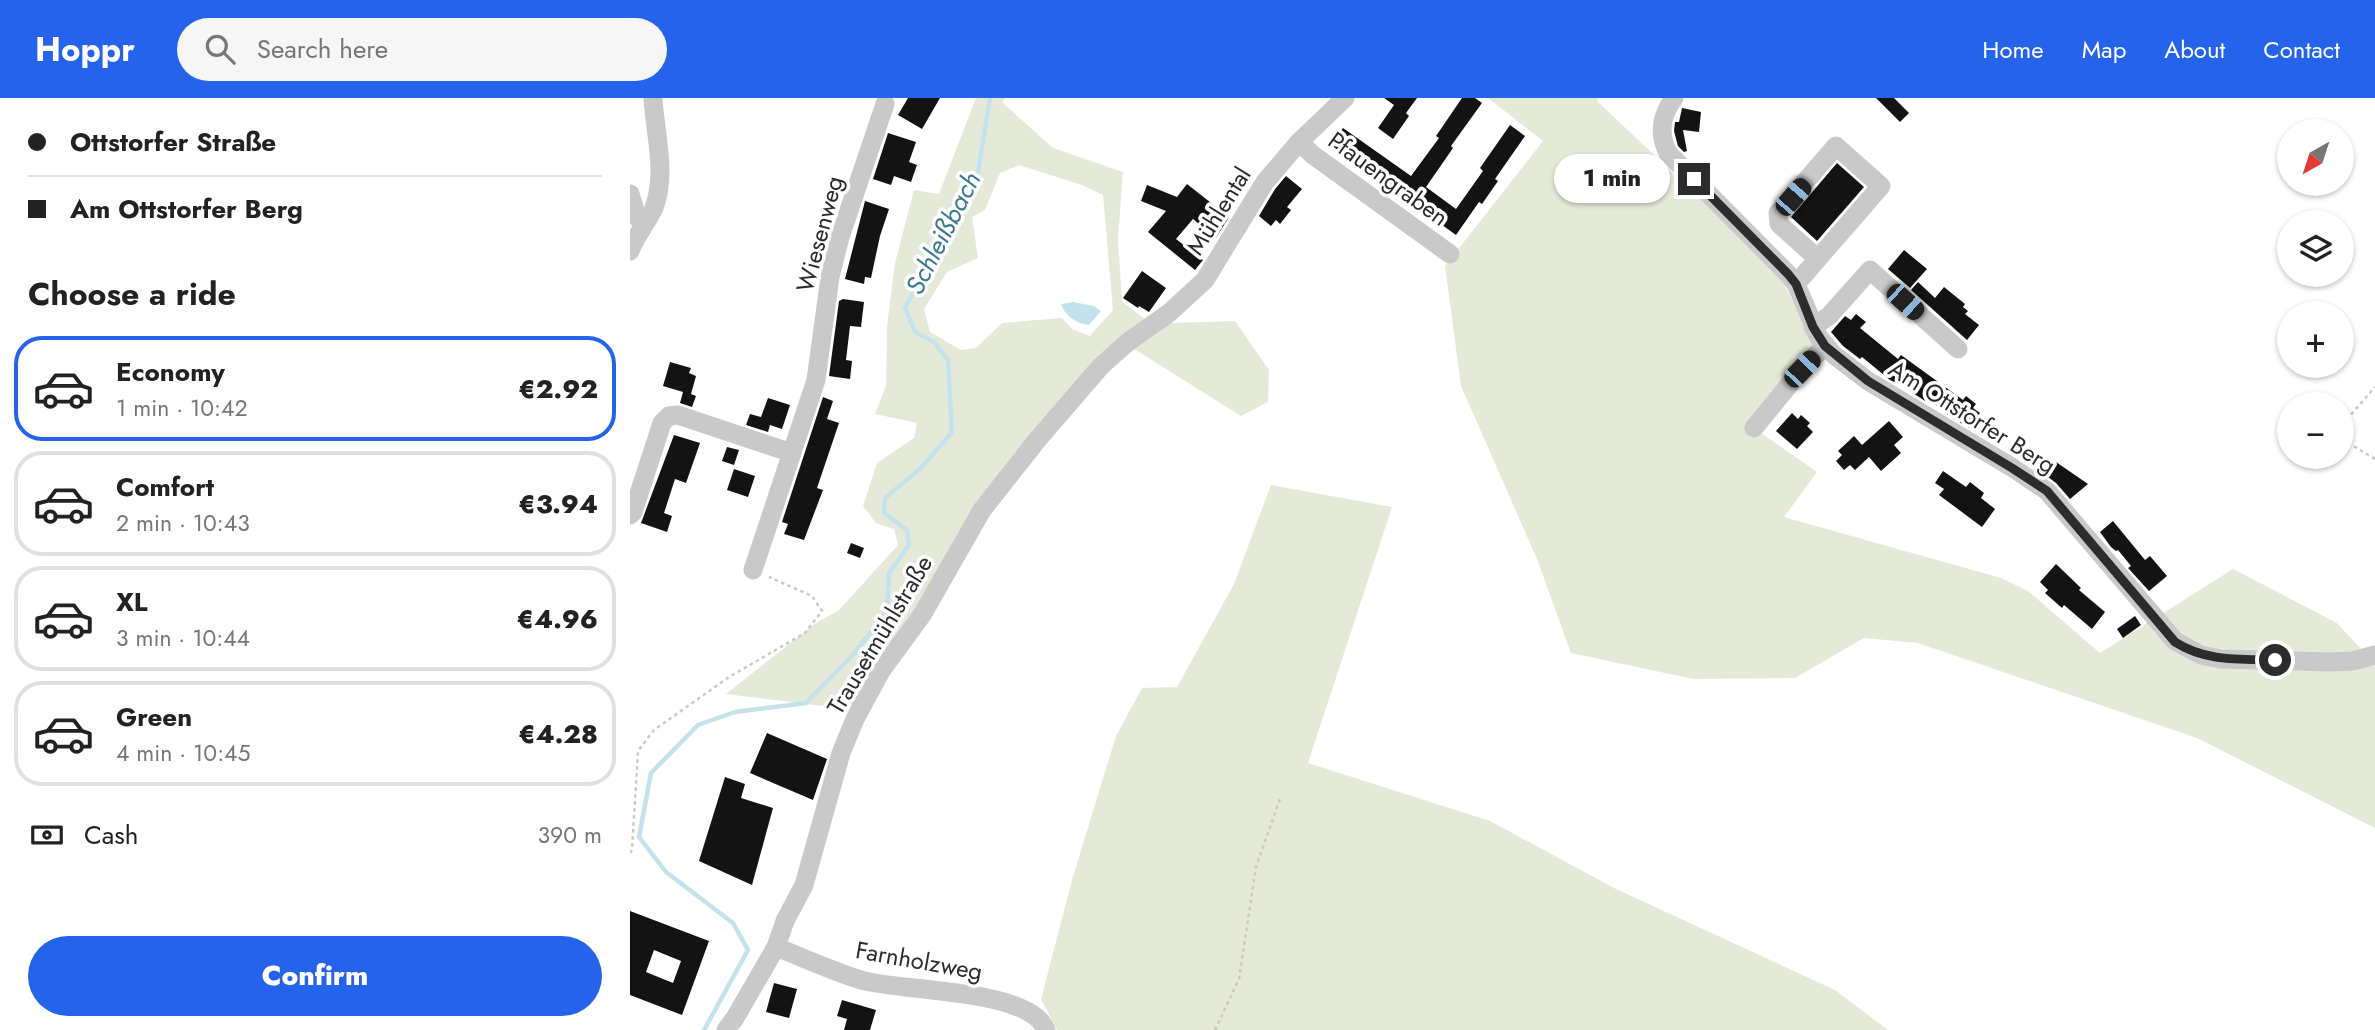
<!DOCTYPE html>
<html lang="en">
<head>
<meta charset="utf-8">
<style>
  :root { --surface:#fff; --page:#f6f6f6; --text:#222; --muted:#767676; --line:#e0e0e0; --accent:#2563eb }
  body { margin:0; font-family:Jost,sans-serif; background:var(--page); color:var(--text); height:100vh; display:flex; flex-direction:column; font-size:26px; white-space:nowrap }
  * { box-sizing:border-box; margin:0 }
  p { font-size:23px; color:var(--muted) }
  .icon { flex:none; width:38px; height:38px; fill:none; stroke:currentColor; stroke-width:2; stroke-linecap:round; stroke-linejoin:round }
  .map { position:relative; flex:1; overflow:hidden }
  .side { display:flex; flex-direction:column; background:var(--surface); width:630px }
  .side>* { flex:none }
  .guide { display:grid; align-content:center; height:154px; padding:0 28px; background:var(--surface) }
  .needle { width:46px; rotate:219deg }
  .buttons { position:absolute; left:1647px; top:21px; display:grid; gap:14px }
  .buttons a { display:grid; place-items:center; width:77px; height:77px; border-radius:50%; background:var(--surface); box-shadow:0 2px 5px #0004; font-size:35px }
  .end { position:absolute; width:32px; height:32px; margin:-16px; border:9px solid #2c2c2c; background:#fff; box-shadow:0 0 0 4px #fff }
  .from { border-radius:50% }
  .bubble { position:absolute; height:49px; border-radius:24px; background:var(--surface); box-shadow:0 2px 5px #0004; font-size:23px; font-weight:800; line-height:49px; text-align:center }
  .car { position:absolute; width:21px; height:42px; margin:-21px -10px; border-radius:9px; box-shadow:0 0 5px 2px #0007; background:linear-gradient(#222 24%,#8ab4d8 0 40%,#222 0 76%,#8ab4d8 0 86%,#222 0) }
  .guide b { display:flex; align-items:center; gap:24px; height:66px; font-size:26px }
  .guide b+b { border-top:2px solid var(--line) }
  .guide i { width:18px; height:18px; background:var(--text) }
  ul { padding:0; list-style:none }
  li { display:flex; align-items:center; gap:21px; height:105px; margin:0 14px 10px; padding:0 14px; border:4px solid var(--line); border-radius:28px }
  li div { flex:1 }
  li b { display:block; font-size:26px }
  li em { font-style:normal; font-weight:800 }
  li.on { border-color:var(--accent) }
  li>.icon { width:63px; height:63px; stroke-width:1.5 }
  h2 { padding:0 28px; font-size:32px; line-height:84px }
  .pay { display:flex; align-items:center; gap:18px; height:77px; padding:0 28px; font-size:26px }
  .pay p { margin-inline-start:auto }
  .cta { display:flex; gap:14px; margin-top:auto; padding:14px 28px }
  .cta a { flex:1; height:80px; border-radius:42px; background:var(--accent); color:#fff; font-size:28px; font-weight:800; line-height:80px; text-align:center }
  header { display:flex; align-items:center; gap:42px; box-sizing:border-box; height:98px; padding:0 35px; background:var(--accent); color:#fff }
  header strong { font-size:33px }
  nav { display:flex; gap:38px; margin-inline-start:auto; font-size:24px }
  .search { width:490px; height:63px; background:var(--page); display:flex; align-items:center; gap:18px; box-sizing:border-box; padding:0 24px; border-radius:38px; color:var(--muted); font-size:26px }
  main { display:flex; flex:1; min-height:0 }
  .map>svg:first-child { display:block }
  .green { fill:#e5ead8; fill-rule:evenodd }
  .water { fill:#c3e2ec }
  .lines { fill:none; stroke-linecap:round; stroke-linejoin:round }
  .stream { stroke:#c3e2ec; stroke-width:4.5 }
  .building { fill:#131313; fill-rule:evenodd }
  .path { stroke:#c9c9c9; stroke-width:2.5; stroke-dasharray:3.5 3.5; stroke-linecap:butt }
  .minor { stroke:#c9c9c9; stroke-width:19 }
  .route { stroke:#2c2c2c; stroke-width:9 }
  .labels { text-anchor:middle; stroke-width:7; stroke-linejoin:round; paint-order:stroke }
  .street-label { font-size:24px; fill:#2c2c2c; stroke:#fff }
  .water-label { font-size:26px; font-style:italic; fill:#387a90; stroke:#fff }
</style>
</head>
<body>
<header>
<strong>Hoppr</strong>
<div class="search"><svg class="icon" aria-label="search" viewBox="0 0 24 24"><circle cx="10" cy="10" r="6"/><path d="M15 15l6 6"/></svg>Search here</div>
<nav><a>Home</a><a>Map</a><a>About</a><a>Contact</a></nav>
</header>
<main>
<section class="side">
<div class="guide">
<b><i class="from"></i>Ottstorfer Straße</b>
<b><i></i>Am Ottstorfer Berg</b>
</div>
<h2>Choose a ride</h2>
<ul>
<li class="on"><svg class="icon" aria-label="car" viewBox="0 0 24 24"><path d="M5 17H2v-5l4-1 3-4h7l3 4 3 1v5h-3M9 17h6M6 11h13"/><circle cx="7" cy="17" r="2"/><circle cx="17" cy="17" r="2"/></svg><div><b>Economy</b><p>1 min · 10:42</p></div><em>€2.92</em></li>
<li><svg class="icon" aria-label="car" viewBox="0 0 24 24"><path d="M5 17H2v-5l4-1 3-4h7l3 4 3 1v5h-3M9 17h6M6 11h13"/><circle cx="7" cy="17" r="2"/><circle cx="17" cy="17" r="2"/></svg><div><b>Comfort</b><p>2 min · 10:43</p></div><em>€3.94</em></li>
<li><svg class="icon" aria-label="car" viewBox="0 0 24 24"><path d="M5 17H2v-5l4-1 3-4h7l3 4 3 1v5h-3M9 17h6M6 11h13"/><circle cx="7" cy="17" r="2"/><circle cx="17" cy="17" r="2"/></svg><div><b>XL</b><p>3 min · 10:44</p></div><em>€4.96</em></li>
<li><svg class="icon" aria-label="car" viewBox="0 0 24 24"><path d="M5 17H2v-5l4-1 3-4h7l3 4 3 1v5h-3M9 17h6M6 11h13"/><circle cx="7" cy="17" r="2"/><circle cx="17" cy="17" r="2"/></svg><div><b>Green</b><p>4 min · 10:45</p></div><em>€4.28</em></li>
</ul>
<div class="pay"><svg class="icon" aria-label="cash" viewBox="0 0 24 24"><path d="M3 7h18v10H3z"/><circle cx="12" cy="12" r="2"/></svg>Cash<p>390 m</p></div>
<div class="cta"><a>Confirm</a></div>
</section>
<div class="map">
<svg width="1745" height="932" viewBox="0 0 1745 932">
  <rect width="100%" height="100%" fill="#fff"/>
  <!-- green -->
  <g class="green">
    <path d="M346,0H375L372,4L423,50L493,74L488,141L492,204L518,223L540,225L605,223L639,272L638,304L611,318L501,249L435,316L354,415L233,613L96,596L186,525L209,512L268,447L264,431L246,425L233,408L247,365L284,340L287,325L245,316L256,288L257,229L265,165L284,92L309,96ZM389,67L452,87L473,97L483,212L460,238L442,231L432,220L372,225L346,250L331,252L300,234L294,211L317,174L348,160L342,119L355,112L370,75Z"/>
    <path d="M858,0H968L967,3L1147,173L1185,245L1118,326L1187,374L1154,419L1371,480L1398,493L1470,555L1603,471L1701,522L1707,525L1745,566V730L1567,640L1288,545L1234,540L1165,580L1063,581L941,555L907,461L831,288L815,168L913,43Z"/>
    <path d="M641,387L762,409L678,665L860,723L984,790L1205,892L1258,932H427L411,901L442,782L486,638L512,590L547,589L604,486Z"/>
  </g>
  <!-- water -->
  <path class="water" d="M443,204L464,208L471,213L459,227C447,226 435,218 431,206Z"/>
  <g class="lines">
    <!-- stream -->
    <path class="stream" d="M74,932L118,852L103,825L36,774L9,739L21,675L68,627L105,614L176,605L220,560L257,514L259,475L279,447L277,432L254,415L255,400L291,370L322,334L318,262L304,244L285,234L275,210L348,74L360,0"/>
  </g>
  <!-- building -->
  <g class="building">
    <path d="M278,0H310L292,31L268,17Z"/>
    <path d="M754,0H787L776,15L779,18L763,41L748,30L764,7Z"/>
    <path d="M832,0H845L852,5L821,48L823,50L796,89L826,111L853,73L850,70L880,27L895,38L865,81L868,83L852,106L849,104L826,137L701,47L713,30L781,78L809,40L806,38Z"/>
    <path d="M1246,0H1264L1279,15L1270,24Z"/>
    <path d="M1052,10L1071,14L1069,34L1053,32L1057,53L1054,54L1048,48L1044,33L1045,24H1049Z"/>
    <path d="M258,35L286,44L279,64L287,67L281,84L264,78L261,87L243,81Z"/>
    <path d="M1207,65L1234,89L1187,143L1161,119Z"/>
    <path d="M656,78L672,91L657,109L661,112L650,126L646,122L641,128L629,118L645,91Z"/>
    <path d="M557,86L599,119L586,140L563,121L546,141L573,162L565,172L518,134L536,113L511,103L517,87L547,99Z"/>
    <path d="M235,103L259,111L250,138L241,180L235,179L234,186L215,181Z"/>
    <path d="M1274,152L1297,171L1280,190L1258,171Z"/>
    <path d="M512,173L536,190L519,214L509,208L508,210L493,200Z"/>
    <path d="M1288,184L1305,200L1314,189L1335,206L1333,209L1338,213L1335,216L1349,227L1337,242L1281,192Z"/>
    <path d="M213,201L234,204L231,229L220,228L216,262L222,263L220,281L199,278L209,203Z"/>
    <path d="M1226,216L1236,224L1230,230L1268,261L1271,257L1333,302L1336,298L1346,306L1343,310L1350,315L1339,330L1318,317L1297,300L1295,303L1265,283L1264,284L1260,282L1232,259L1230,261L1213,248L1201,234L1215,218L1221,222Z"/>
    <path d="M40,264L61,270L59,275L66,278L61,296L66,298L62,309L50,305L53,294L33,288Z"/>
    <path d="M193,299L203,303L197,321L209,325L187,390L193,392L174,442L154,436L158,426L152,424Z"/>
    <path d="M138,300L160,307L152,331L140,327L138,334L116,327L120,316L131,319Z"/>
    <path d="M1162,315L1168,321L1171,317L1180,325L1177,328L1183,334L1167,351L1146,333Z"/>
    <path d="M1259,323L1273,339L1264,347L1271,355L1251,373L1239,359L1225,372L1220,367L1214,372L1206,363L1212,357L1208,353L1224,338L1232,347Z"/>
    <path d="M44,337L70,345L56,385L45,381L34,415L42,418L37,434L11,425Z"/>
    <path d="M97,349L109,352L104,367L92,363Z"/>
    <path d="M1426,364L1458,386L1440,401L1426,385L1414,376Z"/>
    <path d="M104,371L125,378L118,399L97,392Z"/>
    <path d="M1313,373L1336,389L1340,384L1354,395L1351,400L1365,411L1352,429L1309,397L1314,391L1305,385Z"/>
    <path d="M1483,423L1515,462L1520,458L1537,478L1519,493L1498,470L1501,468L1488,452L1486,453L1481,449L1470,434Z"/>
    <path d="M221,445L234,450L230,460L217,455Z"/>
    <path d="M1426,466L1451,490L1449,492L1475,514L1462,531L1434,507L1432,510L1415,495L1418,492L1410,484Z"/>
    <path d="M1505,518L1511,527L1493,540L1487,531Z"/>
    <path d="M137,635L197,661L183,702L120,675Z"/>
    <path d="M95,679L115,686L111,700L143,710L122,787L69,763Z"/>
    <path d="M0,813L79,843L52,917L0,897ZM24,852L51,863L43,885L16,874Z"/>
    <path d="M144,885L167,891L159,920L136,914Z"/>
    <path d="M212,902L246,912L240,932H214L217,921L207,918Z"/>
  </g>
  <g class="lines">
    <!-- path -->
    <g class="path">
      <path d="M1712,327L1745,289"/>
      <path d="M1712,341L1745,361"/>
      <path d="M0,755L2,752L8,653L24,632L99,579L175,535L192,513L182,498L139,479"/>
      <path d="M585,932L609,881L626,769L651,698"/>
    </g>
    <!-- minor -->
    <g class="minor">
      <path d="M1044,0C1031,18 1028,35 1038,55L1158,176L1166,186L1188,238L1204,257L1238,283L1383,370L1417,393L1545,543L1571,557L1590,561L1700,564L1723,563L1745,557"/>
      <path d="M669,44L683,57L820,156"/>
      <path d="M0,96L7,119L14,126"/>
      <path d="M0,153C6,137 17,125 24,110C37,76 25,35 23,0"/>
      <path d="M1166,186L1251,88L1206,48L1148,115L1149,126L1188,161"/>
      <path d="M1183,229L1199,218L1240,172L1328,251"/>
      <path d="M1124,330L1172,271L1195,248"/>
      <path d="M0,417L3,414L32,325L39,318L48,317L162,355"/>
      <path d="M123,472L186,282L200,179L210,139L255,6"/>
      <path d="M146,849C174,860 202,873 231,882C272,894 400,890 416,932"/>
      <path d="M96,932L105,920L146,849L155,823L174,787L211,655L225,621L251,573L292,517L352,412L408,341L471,268L498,244L539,215L575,182L635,84L669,44L715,0"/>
    </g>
  </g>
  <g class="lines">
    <!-- route -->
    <path class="route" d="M1064,81L1158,176L1166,186L1183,229L1195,248L1238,283L1382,370L1417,393L1545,544C1576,564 1610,561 1645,562"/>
  </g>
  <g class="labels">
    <!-- street labels -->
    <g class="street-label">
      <text transform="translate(758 81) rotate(36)" y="8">Pfauengraben</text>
      <text transform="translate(589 113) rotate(-58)" y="8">Mühlental</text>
      <text transform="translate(190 136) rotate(-75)" y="8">Wiesenweg</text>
      <text transform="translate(1342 319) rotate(32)" y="8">Am Ottstorfer Berg</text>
      <text transform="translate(250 537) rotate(-59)" y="8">Trausetmühlstraße</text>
      <text transform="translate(289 863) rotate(10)" y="8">Farnholzweg</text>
    </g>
    <!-- water labels -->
    <g class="water-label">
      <text transform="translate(313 135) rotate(-63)" y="9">Schleißbach</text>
    </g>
  </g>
</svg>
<div class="buttons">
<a><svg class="needle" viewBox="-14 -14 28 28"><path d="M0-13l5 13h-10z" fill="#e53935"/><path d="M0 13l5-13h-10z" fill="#767676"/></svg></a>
<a><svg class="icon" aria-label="layers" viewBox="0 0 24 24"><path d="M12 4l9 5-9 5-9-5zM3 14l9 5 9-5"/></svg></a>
<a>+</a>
<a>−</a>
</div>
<i class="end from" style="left:1645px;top:562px"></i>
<i class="end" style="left:1064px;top:81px"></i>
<div class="bubble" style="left:924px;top:56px;width:116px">1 min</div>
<i class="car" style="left:1163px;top:99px;rotate:41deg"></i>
<i class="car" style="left:1275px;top:204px;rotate:132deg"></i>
<i class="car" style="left:1172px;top:271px;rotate:44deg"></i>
</div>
</main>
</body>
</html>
